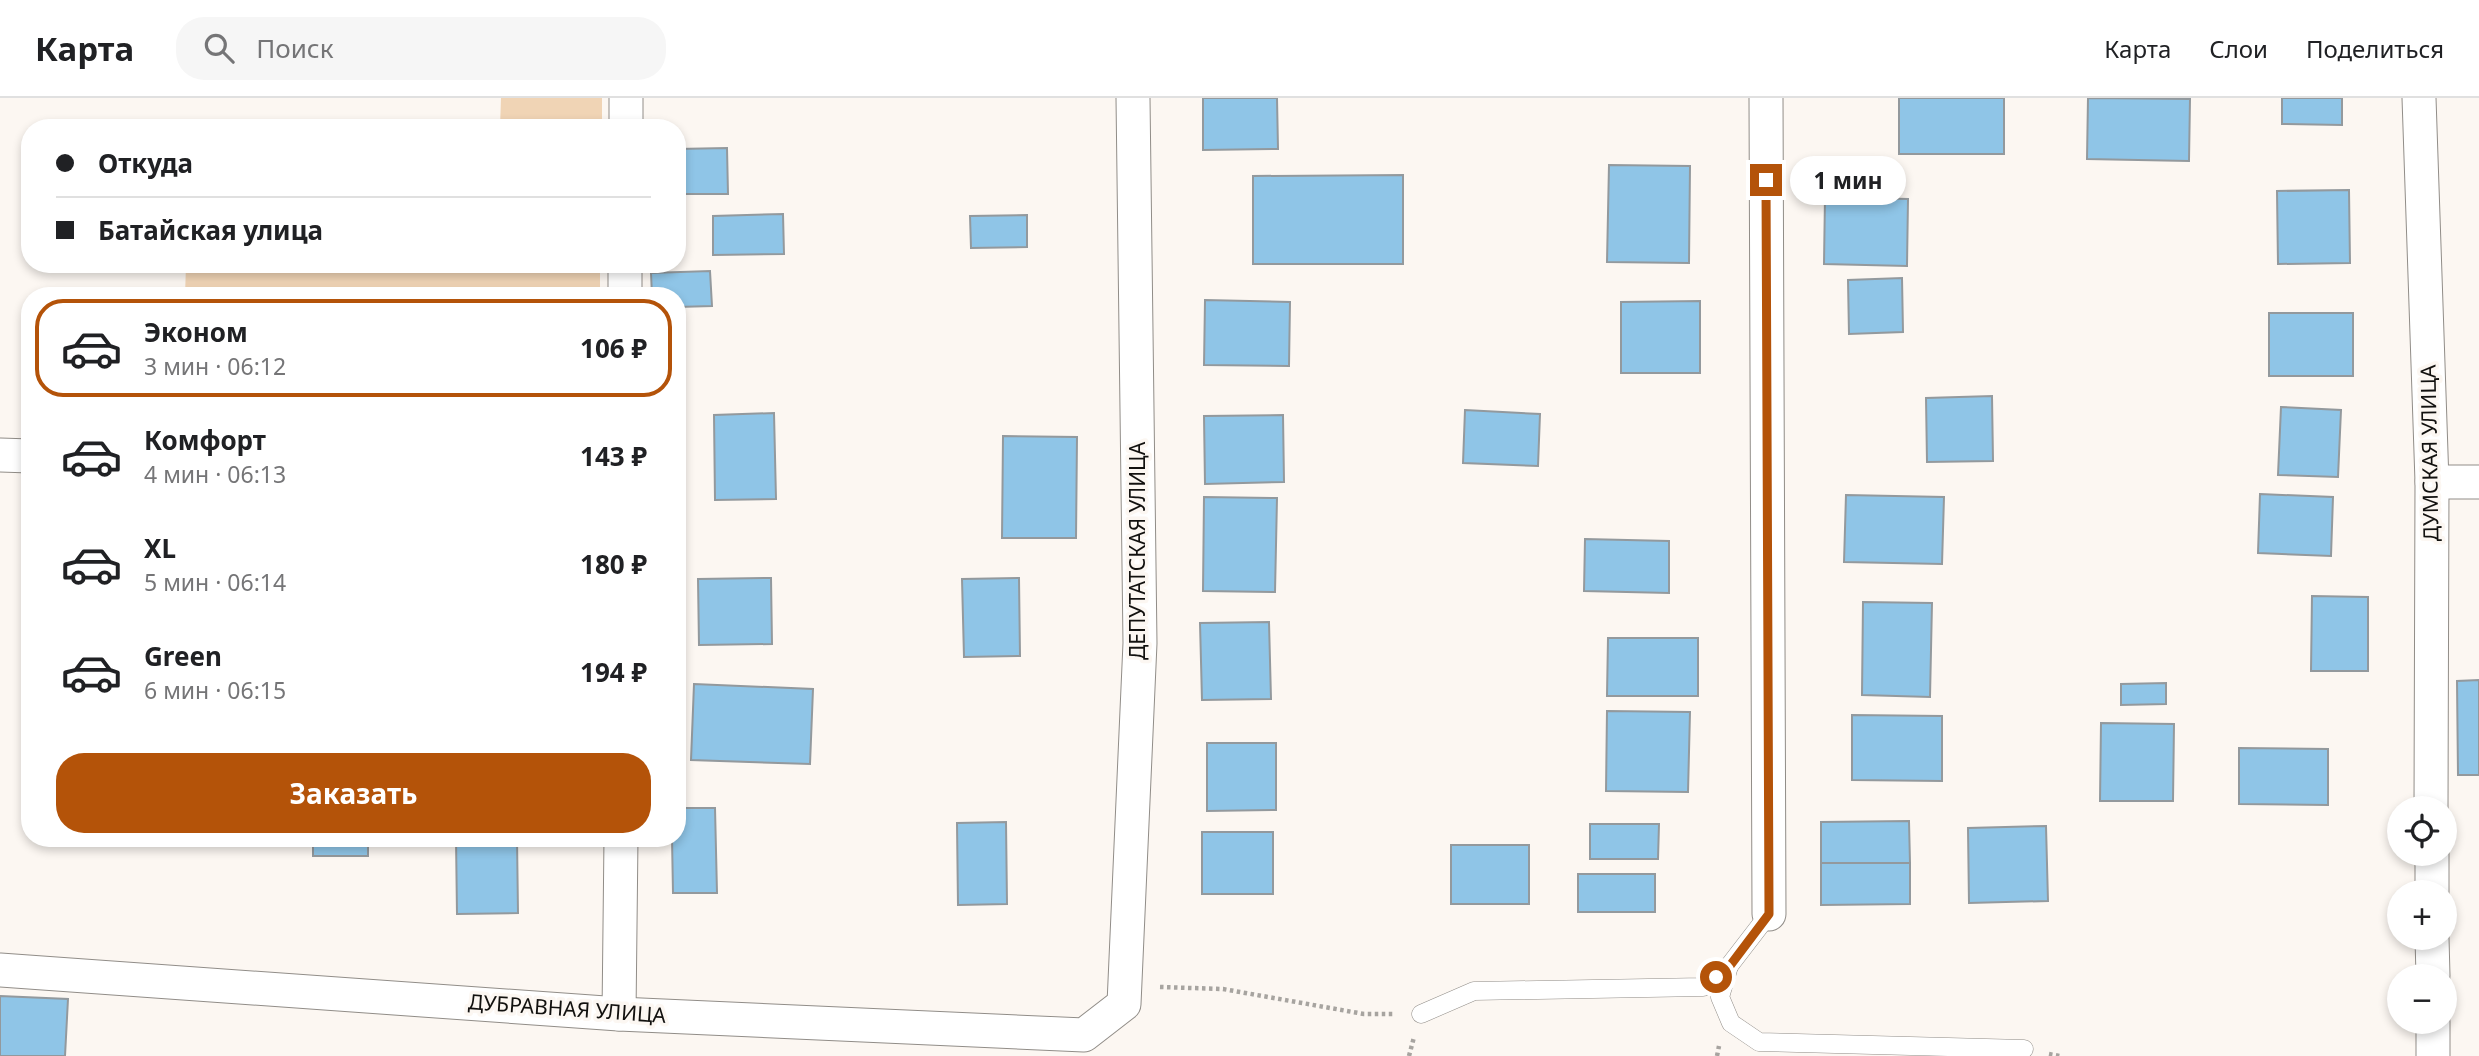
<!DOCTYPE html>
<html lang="ru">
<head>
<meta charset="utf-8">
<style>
  :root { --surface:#fff; --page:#f6f6f6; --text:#202124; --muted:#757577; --line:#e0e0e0; --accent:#b45309 }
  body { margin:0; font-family:"Noto Sans",sans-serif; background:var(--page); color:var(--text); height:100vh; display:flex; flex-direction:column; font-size:26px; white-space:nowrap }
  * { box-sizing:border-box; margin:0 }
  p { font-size:23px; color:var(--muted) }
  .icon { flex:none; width:38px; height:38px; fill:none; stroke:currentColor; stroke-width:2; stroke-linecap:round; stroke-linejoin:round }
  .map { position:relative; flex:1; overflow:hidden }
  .details { position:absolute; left:21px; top:189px; width:665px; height:560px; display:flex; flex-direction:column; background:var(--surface); border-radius:28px; box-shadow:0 4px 10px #0003 }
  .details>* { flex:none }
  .banner { position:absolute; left:21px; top:21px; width:665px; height:154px; border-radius:28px; box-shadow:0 4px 10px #0003; display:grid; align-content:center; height:154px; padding:0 35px; background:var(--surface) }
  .fabs { position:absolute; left:2387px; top:698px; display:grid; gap:14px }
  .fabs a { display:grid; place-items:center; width:70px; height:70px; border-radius:50%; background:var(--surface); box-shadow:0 4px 10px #0003; font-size:35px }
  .end { position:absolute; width:32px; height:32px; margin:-16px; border:9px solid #b45309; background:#fff; box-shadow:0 0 0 4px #fff }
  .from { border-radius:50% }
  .bubble { position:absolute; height:49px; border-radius:24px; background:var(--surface); box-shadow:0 4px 10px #0003; font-size:23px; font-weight:700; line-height:49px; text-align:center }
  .banner b { display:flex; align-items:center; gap:24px; height:66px; font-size:26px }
  .banner b+b { border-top:2px solid var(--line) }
  .banner i { width:18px; height:18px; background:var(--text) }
  ul { padding:12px 0 0; list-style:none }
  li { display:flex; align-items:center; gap:21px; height:98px; margin:0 14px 10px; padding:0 21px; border:4px solid transparent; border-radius:28px }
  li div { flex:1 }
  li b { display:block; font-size:26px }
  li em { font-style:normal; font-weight:700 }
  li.selected { border-color:var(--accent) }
  li>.icon { width:63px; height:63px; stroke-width:1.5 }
  .action { display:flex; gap:14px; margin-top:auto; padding:14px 35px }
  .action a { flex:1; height:80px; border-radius:28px; background:var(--accent); color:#fff; font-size:28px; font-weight:700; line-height:80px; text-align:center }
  header { display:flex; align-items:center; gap:42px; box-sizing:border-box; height:98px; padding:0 35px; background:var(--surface); border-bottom:2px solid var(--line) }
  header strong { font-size:33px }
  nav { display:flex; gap:38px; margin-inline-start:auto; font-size:24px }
  .search { width:490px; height:63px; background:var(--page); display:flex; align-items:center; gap:18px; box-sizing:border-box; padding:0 24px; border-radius:28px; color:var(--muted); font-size:26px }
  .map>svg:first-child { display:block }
  .green { fill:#f0d4b5 }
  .building { fill:#8fc5e7; stroke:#93999d; stroke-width:2 }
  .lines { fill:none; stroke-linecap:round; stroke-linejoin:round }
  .service-casing { stroke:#918d88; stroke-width:19 }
  .minor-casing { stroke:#918d88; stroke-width:35 }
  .path { stroke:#a7a4a0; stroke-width:4.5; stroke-dasharray:3.5 3.5; stroke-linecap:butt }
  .service { stroke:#fff; stroke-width:18 }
  .minor { stroke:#fff; stroke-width:33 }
  .route { stroke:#b45309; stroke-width:9 }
  .labels { text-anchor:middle; stroke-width:7; stroke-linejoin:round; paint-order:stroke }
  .street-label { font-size:21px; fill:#12110f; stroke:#fcf7f2 }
</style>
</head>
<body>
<header>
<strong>Карта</strong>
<div class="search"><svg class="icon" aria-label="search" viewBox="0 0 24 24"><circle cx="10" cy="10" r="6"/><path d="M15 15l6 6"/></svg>Поиск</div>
<nav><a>Карта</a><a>Слои</a><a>Поделиться</a></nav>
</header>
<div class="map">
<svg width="2479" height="958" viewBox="0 0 2479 958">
  <rect width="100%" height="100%" fill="#fcf7f2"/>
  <!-- green -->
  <g class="green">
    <path d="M501,0H602V30H500Z"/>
    <path d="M186,166H600V198H185Z"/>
  </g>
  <!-- building -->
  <g class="building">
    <path d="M1203,0H1277L1278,51L1203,52Z"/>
    <rect x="1899" y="0" width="105" height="56"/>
    <path d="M2088,0L2190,1L2189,63L2087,61Z"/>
    <path d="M2282,0H2342V27L2282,26Z"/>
    <path d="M727,50L728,96H677V51Z"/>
    <path d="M1609,67L1690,68L1689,165L1607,164Z"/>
    <path d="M1403,77V166H1253V78Z"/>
    <path d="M2349,92L2350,165L2278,166L2277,93Z"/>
    <path d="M1825,99L1908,101L1907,168L1824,166Z"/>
    <path d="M783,116L784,156L713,157V118Z"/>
    <path d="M1027,117V149L971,150L970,118Z"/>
    <path d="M710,173L712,208L677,209V198H652L651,175Z"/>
    <path d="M1902,180L1903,234L1849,236L1848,182Z"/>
    <path d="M1205,202L1290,204L1289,268L1204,267Z"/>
    <path d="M1700,203V275H1621V204Z"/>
    <rect x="2269" y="215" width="84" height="63"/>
    <path d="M1992,298L1993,363L1927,364L1926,300Z"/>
    <path d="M2281,309L2341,312L2338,379L2278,377Z"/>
    <path d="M1465,312L1540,316L1538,368L1463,365Z"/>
    <path d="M774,315L776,401L715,402L714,317Z"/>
    <path d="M1283,317L1284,384L1205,386L1204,318Z"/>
    <path d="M1003,338L1077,339L1076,440H1002Z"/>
    <path d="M2260,396L2333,399L2331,458L2258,455Z"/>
    <path d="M1846,397L1944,399L1942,466L1844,464Z"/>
    <path d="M1204,399L1277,400L1275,494L1203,493Z"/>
    <path d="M1585,441L1669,443V495L1584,493Z"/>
    <path d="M771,480L772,546L699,547L698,481Z"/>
    <path d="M1019,480L1020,558L964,559L962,481Z"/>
    <path d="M2312,498L2368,499V573H2311Z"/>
    <path d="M1863,504L1932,505L1930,599L1862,597Z"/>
    <path d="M1269,524L1271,601L1202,602L1200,525Z"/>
    <path d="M1608,540H1698V598H1607Z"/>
    <path d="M2479,582V677H2458L2457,583Z"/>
    <path d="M2166,585V606L2121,607V586Z"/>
    <path d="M694,586L813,591L810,666L691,662Z"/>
    <path d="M1607,613L1690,614L1688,694L1606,693Z"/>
    <path d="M1852,617L1942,618V683L1852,682Z"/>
    <path d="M2101,625L2174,626L2173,703H2100Z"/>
    <path d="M1207,645H1276V712L1207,713Z"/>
    <path d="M2239,650L2328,651V707L2239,706Z"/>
    <path d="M677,710H715L717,795H673L672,740H677Z"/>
    <path d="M1909,723L1910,765H1821V724Z"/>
    <path d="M1006,724L1007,806L958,807L957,725Z"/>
    <path d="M1590,726H1659L1658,761H1590Z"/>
    <path d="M2046,728L2048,803L1969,805L1968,730Z"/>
    <rect x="1202" y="734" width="71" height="62"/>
    <rect x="313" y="740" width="55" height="18"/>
    <path d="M456,740H517L518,815L457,816Z"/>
    <rect x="1451" y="747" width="78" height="59"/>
    <path d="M1821,765H1910V806L1821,807Z"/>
    <rect x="1578" y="776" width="77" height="38"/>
    <path d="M0,898L68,901L65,958H0Z"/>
  </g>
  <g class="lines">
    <defs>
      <g id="service">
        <path d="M1729,868L1720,899L1731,925L1759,944L2024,951"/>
        <path d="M1421,916L1474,893L1703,889L1729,868L1769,816"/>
      </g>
      <g id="minor">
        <path d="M1766,0L1769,816"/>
        <path d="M2419,0L2432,384L2431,710"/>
        <path d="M626,30V0"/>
        <path d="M625,198V166"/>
        <path d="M0,357L30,358"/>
        <path d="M2432,384H2479"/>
        <path d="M2432,756V794"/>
        <path d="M2432,840L2433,878"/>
        <path d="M0,872L619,916L1084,937L1124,906L1140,545L1133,0"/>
        <path d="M619,916L621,740"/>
        <path d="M2433,924V958"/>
      </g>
    </defs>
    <!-- service casing -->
    <use href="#service" class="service-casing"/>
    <!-- minor casing -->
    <use href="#minor" class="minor-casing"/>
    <!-- path -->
    <g class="path">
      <path d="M1160,889L1223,891L1364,916H1394"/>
      <path d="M2049,956L2060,958"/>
      <path d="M1409,958L1414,939"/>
      <path d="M1717,958L1719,948"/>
    </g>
    <!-- service -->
    <use href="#service" class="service"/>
    <!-- minor -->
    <use href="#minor" class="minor"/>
  </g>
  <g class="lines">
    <!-- route -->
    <path class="route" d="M1716,879L1729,869L1769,816L1766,82"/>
  </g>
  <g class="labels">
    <!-- street labels -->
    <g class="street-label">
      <text transform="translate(2430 355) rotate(-91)" y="7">ДУМСКАЯ УЛИЦА</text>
      <text transform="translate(1138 453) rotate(-90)" y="7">ДЕПУТАТСКАЯ УЛИЦА</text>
      <text transform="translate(567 911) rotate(4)" y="7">ДУБРАВНАЯ УЛИЦА</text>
    </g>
  </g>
</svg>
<div class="fabs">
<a><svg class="icon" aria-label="locate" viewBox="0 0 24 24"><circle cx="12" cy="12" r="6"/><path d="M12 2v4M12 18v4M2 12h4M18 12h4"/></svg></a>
<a>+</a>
<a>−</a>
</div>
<i class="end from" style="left:1716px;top:879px"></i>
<i class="end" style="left:1766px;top:82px"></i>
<div class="bubble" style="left:1790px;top:58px;width:116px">1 мин</div>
<div class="banner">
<b><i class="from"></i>Откуда</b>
<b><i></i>Батайская улица</b>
</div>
<section class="details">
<ul>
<li class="selected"><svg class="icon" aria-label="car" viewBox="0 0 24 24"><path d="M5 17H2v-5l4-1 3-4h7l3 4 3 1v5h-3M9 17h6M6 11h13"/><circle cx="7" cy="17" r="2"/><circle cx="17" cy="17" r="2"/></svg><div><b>Эконом</b><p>3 мин · 06:12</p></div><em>106 ₽</em></li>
<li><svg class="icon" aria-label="car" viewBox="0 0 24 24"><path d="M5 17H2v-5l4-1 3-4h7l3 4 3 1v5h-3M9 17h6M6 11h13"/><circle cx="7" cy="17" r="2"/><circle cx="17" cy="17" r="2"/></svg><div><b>Комфорт</b><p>4 мин · 06:13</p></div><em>143 ₽</em></li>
<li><svg class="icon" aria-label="car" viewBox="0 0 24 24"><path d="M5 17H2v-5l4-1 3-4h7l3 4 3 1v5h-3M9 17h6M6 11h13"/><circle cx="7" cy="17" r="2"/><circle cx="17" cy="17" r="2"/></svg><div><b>XL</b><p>5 мин · 06:14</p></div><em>180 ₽</em></li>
<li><svg class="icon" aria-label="car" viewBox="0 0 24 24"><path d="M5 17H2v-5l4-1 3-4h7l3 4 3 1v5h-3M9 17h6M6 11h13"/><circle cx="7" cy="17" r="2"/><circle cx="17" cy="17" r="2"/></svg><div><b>Green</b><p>6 мин · 06:15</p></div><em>194 ₽</em></li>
</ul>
<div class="action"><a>Заказать</a></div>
</section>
</div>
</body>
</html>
